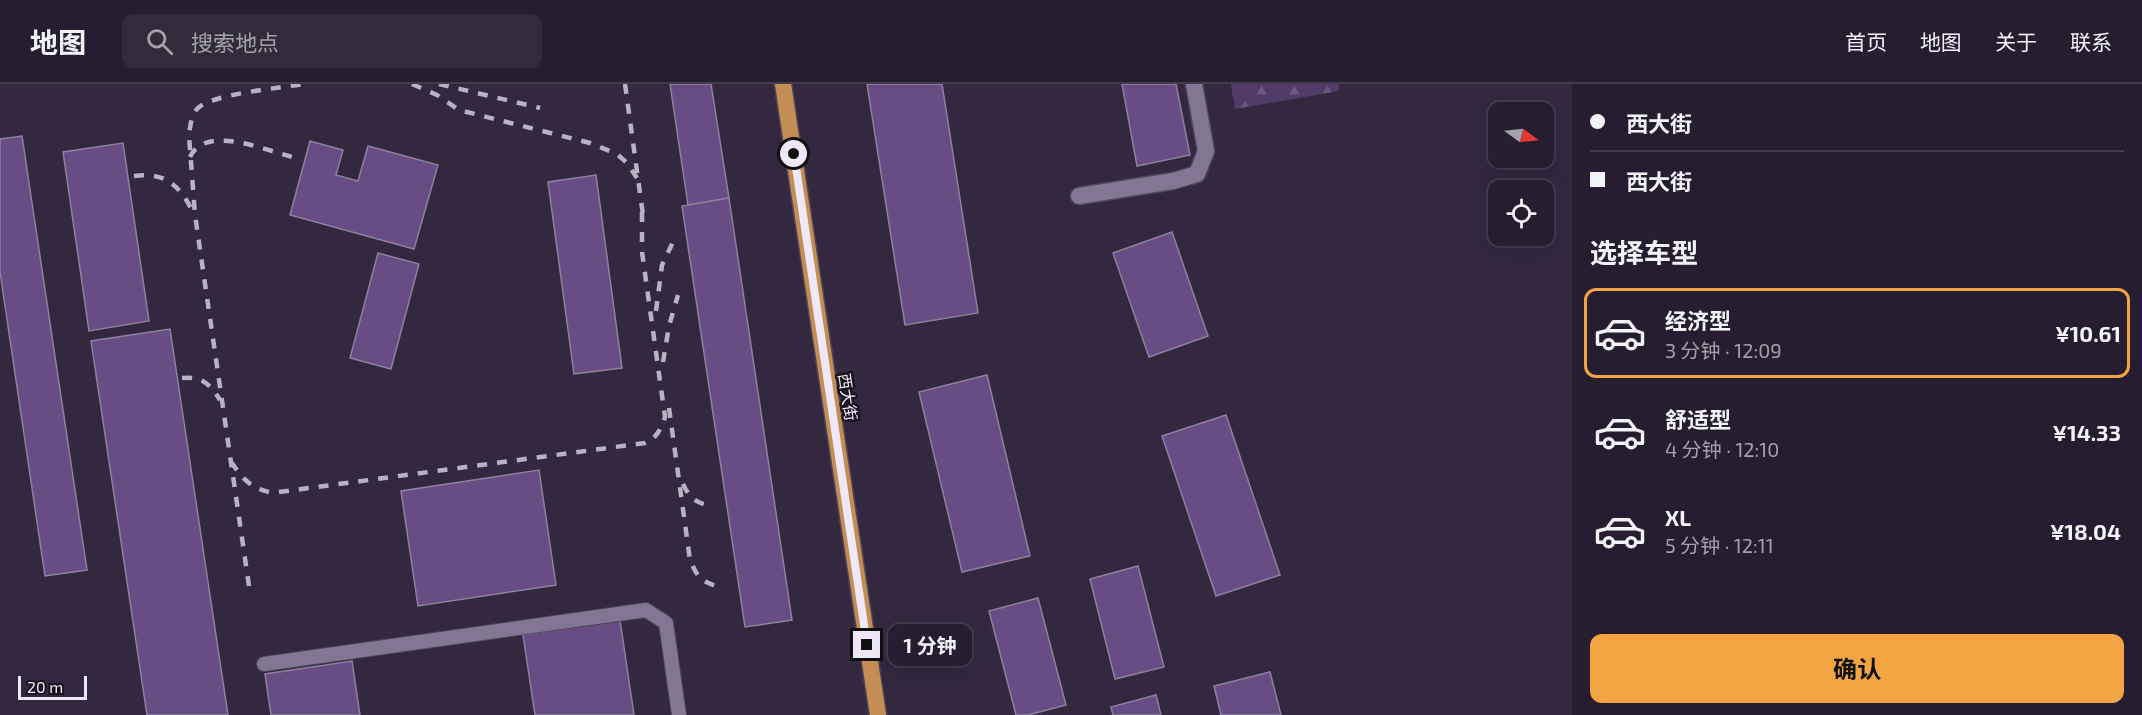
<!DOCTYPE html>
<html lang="zh">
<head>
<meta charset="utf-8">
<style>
  :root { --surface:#261e30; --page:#322b3c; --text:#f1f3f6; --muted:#a4a2ab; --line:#423c4c; --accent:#f2a542 }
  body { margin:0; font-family:"Exo 2","Noto Sans SC",sans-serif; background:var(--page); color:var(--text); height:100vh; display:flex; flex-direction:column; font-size:22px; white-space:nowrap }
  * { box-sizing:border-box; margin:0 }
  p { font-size:20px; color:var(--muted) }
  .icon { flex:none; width:33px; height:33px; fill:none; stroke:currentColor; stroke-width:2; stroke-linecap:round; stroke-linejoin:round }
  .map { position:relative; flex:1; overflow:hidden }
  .sheet { display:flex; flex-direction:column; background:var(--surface); width:570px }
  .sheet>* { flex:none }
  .guide { display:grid; align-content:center; height:132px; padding:0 18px; background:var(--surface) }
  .needle { width:39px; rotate:105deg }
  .controls { position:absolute; left:1488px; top:18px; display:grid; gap:12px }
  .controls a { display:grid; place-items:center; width:66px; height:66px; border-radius:12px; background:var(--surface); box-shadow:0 6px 24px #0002,0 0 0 2px var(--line); font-size:30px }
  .scale { position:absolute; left:18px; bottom:15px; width:69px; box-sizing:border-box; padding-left:6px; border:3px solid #efe8f8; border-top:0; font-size:16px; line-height:21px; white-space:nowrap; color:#efe8f8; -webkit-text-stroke:4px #18141f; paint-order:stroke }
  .end { position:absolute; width:27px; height:27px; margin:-14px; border:8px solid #efe8f8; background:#111; box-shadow:0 0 0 3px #111 }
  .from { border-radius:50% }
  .bubble { position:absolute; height:42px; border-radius:12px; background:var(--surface); box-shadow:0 6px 24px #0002,0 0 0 2px var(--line); font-size:20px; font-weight:700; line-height:42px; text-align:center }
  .guide b { display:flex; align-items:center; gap:21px; height:57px; font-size:22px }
  .guide b+b { border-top:2px solid var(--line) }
  .guide i { width:15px; height:15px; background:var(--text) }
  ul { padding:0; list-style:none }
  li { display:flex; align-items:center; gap:18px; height:90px; margin:0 12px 9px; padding:0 6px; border:3px solid transparent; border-radius:12px }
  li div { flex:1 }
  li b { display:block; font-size:22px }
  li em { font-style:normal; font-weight:700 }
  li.current { border-color:var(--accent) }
  li>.icon { width:54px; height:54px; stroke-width:1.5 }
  h2 { padding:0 18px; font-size:27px; line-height:72px }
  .button { display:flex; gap:12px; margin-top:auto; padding:12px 18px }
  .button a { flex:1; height:69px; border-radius:12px; background:var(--accent); color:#111; font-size:24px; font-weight:700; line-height:69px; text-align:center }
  header { display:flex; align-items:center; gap:36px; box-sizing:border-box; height:84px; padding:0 30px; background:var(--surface); border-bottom:2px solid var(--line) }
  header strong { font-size:28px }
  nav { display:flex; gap:33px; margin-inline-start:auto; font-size:21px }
  .search { width:420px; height:54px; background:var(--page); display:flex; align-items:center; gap:15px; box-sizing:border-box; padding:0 21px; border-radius:12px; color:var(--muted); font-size:22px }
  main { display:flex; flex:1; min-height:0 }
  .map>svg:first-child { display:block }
  .forest { fill:url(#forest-firs) }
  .building { fill:#674d84; stroke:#8d819e; stroke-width:1.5 }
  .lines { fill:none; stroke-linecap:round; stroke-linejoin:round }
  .service-casing { stroke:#4e4459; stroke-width:16 }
  .minor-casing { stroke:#4e4459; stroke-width:19 }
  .trunk-casing { stroke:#4e4459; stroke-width:19 }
  .service { stroke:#827693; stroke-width:14 }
  .minor { stroke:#827693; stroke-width:16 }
  .trunk { stroke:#c48d53; stroke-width:16 }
  .rail { stroke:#bab2c4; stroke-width:4.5; stroke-dasharray:10 10; stroke-linecap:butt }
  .route { stroke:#efe8f8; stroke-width:8 }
  .labels { text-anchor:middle; stroke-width:5; stroke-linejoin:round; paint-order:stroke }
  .street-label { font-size:16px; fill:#efe8f8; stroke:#18141f }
</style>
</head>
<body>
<header>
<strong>地图</strong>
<div class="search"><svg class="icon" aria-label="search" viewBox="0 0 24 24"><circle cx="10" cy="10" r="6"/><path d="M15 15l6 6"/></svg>搜索地点</div>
<nav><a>首页</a><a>地图</a><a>关于</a><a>联系</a></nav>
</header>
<main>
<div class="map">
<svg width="1572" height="631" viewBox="0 0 1572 631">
  <defs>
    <pattern id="forest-firs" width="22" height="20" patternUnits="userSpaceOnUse" patternTransform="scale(1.5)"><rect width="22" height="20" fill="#513c69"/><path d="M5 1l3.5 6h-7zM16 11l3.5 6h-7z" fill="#6a587f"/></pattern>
  </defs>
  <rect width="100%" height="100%" fill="#332840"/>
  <!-- forest -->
  <path class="forest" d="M1231,0H1339V7L1235,25Z"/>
  <!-- building -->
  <g class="building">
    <path d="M670,0H711L729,114L688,121Z"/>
    <path d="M867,0H942L978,229L905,241Z"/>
    <path d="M1122,0H1176L1190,71L1137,82Z"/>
    <path d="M22,52L87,486L45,492L0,188V55Z"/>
    <path d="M310,57L343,66L336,91L358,97L368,62L438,81L414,165L290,131Z"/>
    <path d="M123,59L149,237L89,247L63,68Z"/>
    <path d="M596,91L622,284L574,290L548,98Z"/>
    <path d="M729,114L792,536L745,543L682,122Z"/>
    <path d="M1172,148L1208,252L1149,273L1113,169Z"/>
    <path d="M378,169L419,180L391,285L350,274Z"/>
    <path d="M170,245L228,631H147L91,257Z"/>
    <path d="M987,291L1030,472L962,488L919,308Z"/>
    <path d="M1226,331L1280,491L1216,512L1162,352Z"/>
    <path d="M539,386L556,501L418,522L401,407Z"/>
    <path d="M1138,482L1164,583L1115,595L1090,495Z"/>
    <path d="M1038,514L1066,621L1028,631H1016L989,527Z"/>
    <path d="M620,536L634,631H535L523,551Z"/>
    <path d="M352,577L360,631H271L265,590Z"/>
    <path d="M1270,588L1281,631H1221L1214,602Z"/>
    <path d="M1156,611L1161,631H1113L1111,623Z"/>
  </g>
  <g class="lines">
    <defs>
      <path id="service" d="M264,580L646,526L666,539L679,631"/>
      <path id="minor" d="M1079,112L1173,97L1197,90L1206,67L1194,0"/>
      <path id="trunk" d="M783,0L878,631"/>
    </defs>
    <!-- service casing -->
    <use href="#service" class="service-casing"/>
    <!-- minor casing -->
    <use href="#minor" class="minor-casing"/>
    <!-- trunk casing -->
    <use href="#trunk" class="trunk-casing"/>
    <!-- service -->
    <use href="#service" class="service"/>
    <!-- minor -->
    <use href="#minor" class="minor"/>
    <!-- trunk -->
    <use href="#trunk" class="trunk"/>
    <!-- rail -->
    <g class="rail">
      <path d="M412,0L437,11L459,26L590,59L617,70L627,79L637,94"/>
      <path d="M439,0L540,24"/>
      <path d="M625,0L643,131"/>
      <path d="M190,73C205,40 265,66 292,73"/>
      <path d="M134,92C165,88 178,100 192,126"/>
      <path d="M656,227L662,181L673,158"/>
      <path d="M663,278L669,242L678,211"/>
      <path d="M182,294C202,292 210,300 220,316"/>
      <path d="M669,324L690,476C698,495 702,498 723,504"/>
      <path d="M231,378C244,396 249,403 272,409L645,359C657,354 661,345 665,333L642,168V124"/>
      <path d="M683,400C690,415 696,419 712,422"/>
      <path d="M249,502L195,131L189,52C190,43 191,32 197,25C210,10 281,4 303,0"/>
    </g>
  </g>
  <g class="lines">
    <!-- route -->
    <path class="route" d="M794,70L867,561"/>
  </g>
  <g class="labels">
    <!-- street labels -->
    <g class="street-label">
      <text transform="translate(848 313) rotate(81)" y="6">西大街</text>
    </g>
  </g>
</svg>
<div class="controls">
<a><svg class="needle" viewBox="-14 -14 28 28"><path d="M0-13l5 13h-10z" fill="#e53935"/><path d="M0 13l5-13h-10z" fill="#a4a2ab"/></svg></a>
<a><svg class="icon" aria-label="locate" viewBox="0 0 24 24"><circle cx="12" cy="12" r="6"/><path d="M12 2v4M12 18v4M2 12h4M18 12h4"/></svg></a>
</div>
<div class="scale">20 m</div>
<i class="end from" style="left:794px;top:70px"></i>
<i class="end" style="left:867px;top:561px"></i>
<div class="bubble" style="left:888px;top:540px;width:84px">1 分钟</div>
</div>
<section class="sheet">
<div class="guide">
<b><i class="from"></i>西大街</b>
<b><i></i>西大街</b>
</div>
<h2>选择车型</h2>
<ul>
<li class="current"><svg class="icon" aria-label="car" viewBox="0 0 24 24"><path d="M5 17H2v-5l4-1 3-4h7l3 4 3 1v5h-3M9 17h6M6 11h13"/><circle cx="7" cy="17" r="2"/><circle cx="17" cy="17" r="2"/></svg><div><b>经济型</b><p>3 分钟 · 12:09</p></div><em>¥10.61</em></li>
<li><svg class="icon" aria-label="car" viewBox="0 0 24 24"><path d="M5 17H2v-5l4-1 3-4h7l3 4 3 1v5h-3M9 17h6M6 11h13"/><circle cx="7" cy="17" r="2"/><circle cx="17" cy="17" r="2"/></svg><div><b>舒适型</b><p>4 分钟 · 12:10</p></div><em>¥14.33</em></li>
<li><svg class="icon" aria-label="car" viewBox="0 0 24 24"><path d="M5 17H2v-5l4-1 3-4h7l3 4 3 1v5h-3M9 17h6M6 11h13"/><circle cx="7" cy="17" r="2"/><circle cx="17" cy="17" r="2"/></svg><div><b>XL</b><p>5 分钟 · 12:11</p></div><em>¥18.04</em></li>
</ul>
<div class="button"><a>确认</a></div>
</section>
</main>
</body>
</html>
